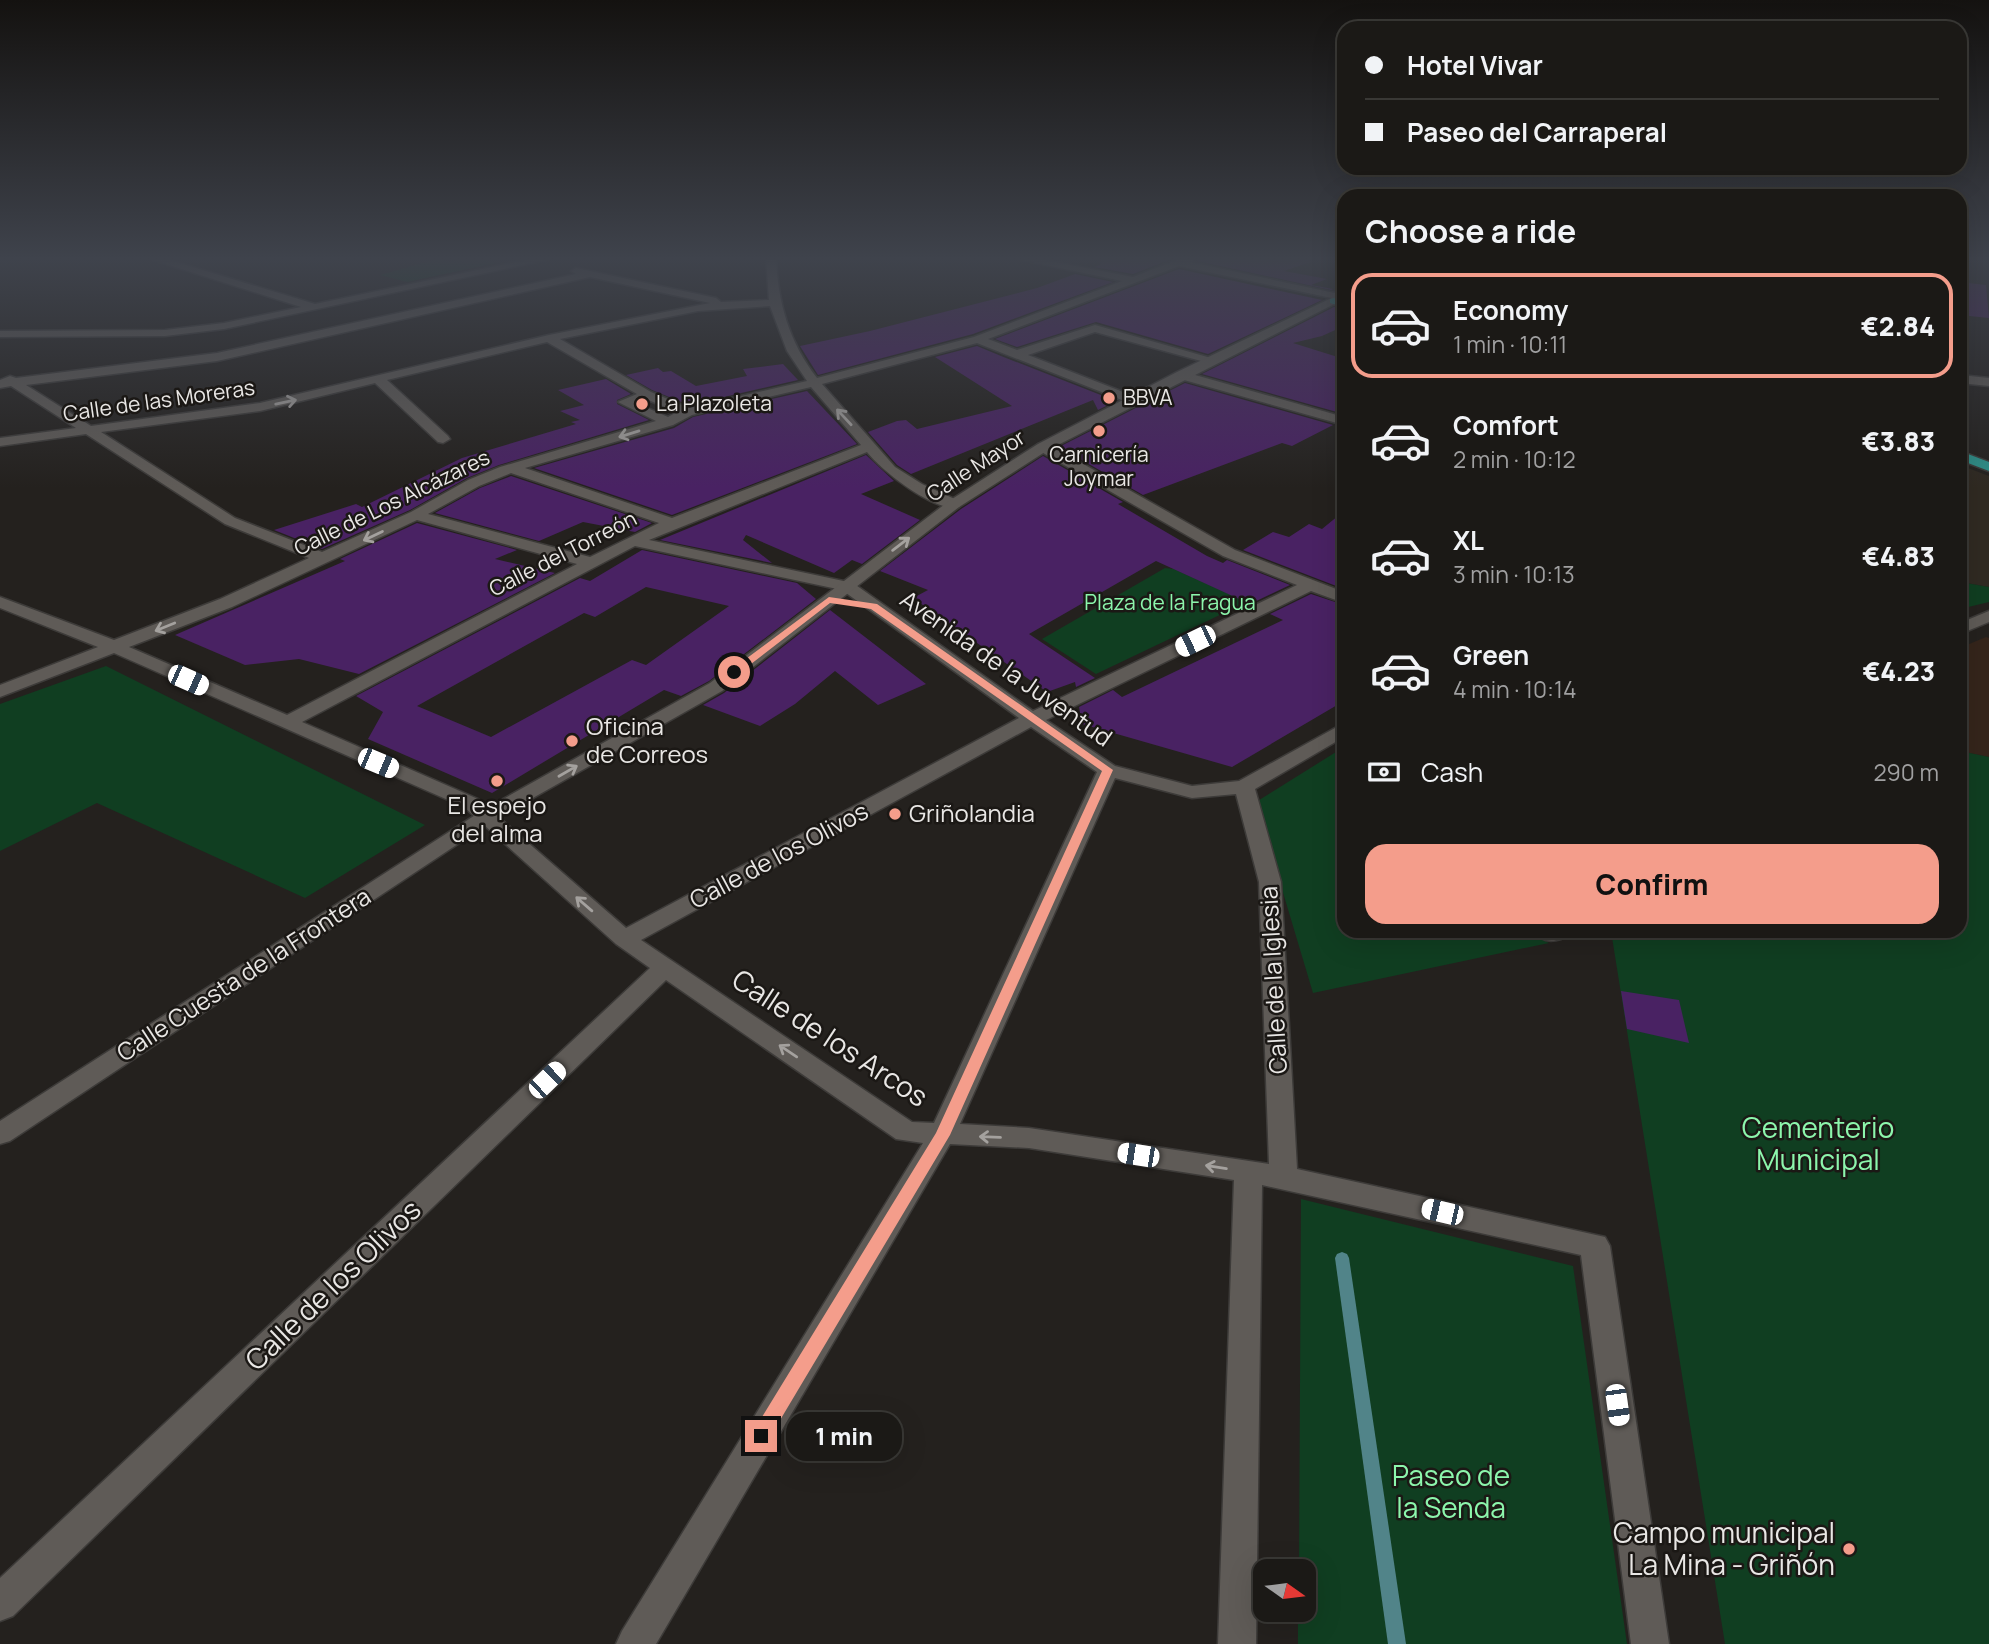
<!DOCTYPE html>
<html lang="en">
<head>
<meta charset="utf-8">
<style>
  :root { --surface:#1b1916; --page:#24221f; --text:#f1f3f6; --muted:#a0a0a1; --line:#393835; --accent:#f49d8b }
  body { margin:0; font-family:Manrope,sans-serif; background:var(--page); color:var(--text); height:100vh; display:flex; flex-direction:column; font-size:26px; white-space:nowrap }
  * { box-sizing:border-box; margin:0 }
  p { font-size:23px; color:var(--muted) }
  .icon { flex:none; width:38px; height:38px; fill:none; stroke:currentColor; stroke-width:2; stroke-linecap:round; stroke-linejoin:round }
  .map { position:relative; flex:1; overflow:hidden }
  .panel { position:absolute; left:1337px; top:189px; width:630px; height:749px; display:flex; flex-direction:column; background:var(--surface); border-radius:21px; box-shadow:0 7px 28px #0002,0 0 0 2px var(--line) }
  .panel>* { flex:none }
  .hud { position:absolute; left:1337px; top:21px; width:630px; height:154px; border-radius:21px; box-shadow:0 7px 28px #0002,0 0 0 2px var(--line); display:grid; align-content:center; height:154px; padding:0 28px; background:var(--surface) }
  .needle { width:46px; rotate:104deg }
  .tools { position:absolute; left:1253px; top:1559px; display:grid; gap:14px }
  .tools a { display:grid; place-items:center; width:63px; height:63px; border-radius:14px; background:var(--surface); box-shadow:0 7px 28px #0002,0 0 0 2px var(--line); font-size:35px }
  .end { position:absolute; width:32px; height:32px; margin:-16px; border:9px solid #f49d8b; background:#111; box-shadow:0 0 0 4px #111 }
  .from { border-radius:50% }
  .bubble { position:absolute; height:49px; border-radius:21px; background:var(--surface); box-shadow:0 7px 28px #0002,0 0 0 2px var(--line); font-size:23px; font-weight:800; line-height:49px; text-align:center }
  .car { position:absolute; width:21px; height:42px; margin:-21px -10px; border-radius:9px; box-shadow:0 0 5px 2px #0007; background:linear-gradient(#fff 24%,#345 0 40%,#fff 0 76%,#345 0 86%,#fff 0) }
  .hud b { display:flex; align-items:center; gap:24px; height:66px; font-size:26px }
  .hud b+b { border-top:2px solid var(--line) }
  .hud i { width:18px; height:18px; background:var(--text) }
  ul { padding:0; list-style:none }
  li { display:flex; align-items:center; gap:21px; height:105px; margin:0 14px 10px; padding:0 14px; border:4px solid transparent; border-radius:21px }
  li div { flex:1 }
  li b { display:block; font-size:26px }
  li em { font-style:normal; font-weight:800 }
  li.on { border-color:var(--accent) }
  li>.icon { width:63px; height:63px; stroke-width:1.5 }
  h2 { padding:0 28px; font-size:32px; line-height:84px }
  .pay { display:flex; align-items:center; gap:18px; height:77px; padding:0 28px; font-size:26px }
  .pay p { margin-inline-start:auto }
  .action { display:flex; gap:14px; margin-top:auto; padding:14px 28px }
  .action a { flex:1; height:80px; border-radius:21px; background:var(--accent); color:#111; font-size:28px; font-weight:800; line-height:80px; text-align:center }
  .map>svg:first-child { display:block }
  .built { fill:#302a22 }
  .industrial { fill:#35251b }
  .green { fill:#103e21 }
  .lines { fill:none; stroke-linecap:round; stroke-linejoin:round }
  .stream { fill:#518489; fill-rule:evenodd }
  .building { fill:#492263; fill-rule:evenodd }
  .street-casing { stroke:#3d3b39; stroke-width:3 }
  .secondary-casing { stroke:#3d3b39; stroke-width:3 }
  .primary-casing { stroke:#3d3b39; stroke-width:3 }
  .street { fill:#5f5b57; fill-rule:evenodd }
  .secondary { fill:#5f5b57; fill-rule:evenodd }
  .primary { fill:#2e918a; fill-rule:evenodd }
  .oneway { stroke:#a4a19e }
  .route { fill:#f49d8b }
  .poi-dot { fill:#f49d8b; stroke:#1b1815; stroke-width:2.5 }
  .labels { text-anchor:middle; stroke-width:5; stroke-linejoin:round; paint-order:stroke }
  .far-poi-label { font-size:21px; fill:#e9e7e5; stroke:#1b1815; text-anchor:start }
  .far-street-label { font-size:21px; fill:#e9e7e5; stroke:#1b1815 }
  .far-park-label { font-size:21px; fill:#8cf6ac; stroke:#1b1815 }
  .street-label { font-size:24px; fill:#e9e7e5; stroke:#1b1815 }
  .poi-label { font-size:24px; fill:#e9e7e5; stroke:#1b1815; text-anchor:start }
  .near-street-label { font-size:28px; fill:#e9e7e5; stroke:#1b1815 }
  .near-park-label { font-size:28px; fill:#8cf6ac; stroke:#1b1815 }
  .near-poi-label { font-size:28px; fill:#e9e7e5; stroke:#1b1815; text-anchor:end }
</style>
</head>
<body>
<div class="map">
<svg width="1989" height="1644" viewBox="0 0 1989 1644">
  <rect width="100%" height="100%" fill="#24211e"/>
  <!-- built -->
  <path class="built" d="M1960,465L1989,476V587L1960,582Z"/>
  <!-- industrial -->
  <path class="industrial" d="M1986,637L1989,638V757L1960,751L1962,647Z"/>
  <!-- green -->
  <g class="green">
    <path d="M464,258H482L496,263L407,282L380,275L437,259L449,262Z"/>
    <path d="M1165,568L1174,569L1247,602L1096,674L1042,639Z"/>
    <path d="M1960,582L1989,587V602L1960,609Z"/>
    <path d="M106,666L425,825L305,898L97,803L0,851V704Z"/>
    <path d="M1344,747V931H1523L1549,943L1313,993L1256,802Z"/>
    <path d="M1960,751L1989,757V1644H1725L1611,931H1960V882L1962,881Z"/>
    <path d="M1301,1199L1573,1266L1627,1644H1298V1610H1304V1572L1299,1571Z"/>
  </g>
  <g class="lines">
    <!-- stream -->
    <path class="stream" d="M1342,1252L1347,1254L1349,1258L1406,1644H1388L1335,1258L1337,1254Z"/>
  </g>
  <!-- building -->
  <g class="building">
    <path d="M1101,258H1174L1133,274L1094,267L1100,265Z"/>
    <path d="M1199,258H1309L1310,262L1284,271L1327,279L1311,285L1333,289L1331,290L1197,261Z"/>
    <path d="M1179,269L1322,300L1208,354L1096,322L1017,347L995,339Z"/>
    <path d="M1075,274L1113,282L973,334L818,375L800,346L870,331L1037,288Z"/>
    <path d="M1960,282L1986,285L1989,318L1960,315Z"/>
    <path d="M1334,307L1344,309V326L1322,336L1293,343L1344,359V414L1202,374Z"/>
    <path d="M977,346L1001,356L1116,401L1098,410L1093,400L911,474L897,465L868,432L897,421L906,420L917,429L1012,406L935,357Z"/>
    <path d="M783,364L798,380L689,405L652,390L626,375L658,368L663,372L671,371L696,386L747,376L743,369Z"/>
    <path d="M606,379L631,394L617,400V404L649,420L499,465L467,478L410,510L322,549L274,530L356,504L362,507L462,458L576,424L571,422L580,420L560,411L584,405L558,390Z"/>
    <path d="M1185,383L1333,425L1292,446L1282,443L1143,495L1059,447Z"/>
    <path d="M807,391L857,444L672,515L534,468L674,428L693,417Z"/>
    <path d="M866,455L894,481L861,494L920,520L862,564L852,560L834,573L746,535L743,540L772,563L660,540Z"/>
    <path d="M1043,456L1123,502L1118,504L1207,556L1223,563L1227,560L1290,585L1250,604L1156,561L1029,634L1095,678L1076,687L1075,682L1047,692L913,598L928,590L880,571L961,509Z"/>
    <path d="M511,476L652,523L635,532L583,522L539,541L435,513L480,488Z"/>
    <path d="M1344,511V589L1243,550L1273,532L1289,537L1309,524L1322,529Z"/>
    <path d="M417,523L517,550L495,559L555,573L359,674L299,659L245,665L175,635L345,561L340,559Z"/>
    <path d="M642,550L797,583L816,599L709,681L681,696L664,690L492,793L368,739L383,712L356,696L580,578L590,581ZM646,587L729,606L646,665L632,660L491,737L417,706L584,613L595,617Z"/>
    <path d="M1311,594L1344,605V701L1232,767L1082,724L1079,707L1113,690L1122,697L1283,620L1270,614Z"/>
    <path d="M830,610L926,684L878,705L835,671L795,704L760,726L703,705L724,693Z"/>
    <path d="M1621,991L1679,1000L1689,1043L1627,1029Z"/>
  </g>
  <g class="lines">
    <defs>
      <g id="street">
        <path d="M147,258H163L315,304L535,258H555L224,329L165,336L0,337V331L165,330L224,323L301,307Z"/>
        <path d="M766,258H776C778,303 789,342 817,378L974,337L1122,281L1013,258H1034L1133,277L1182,258H1196L1190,262L1344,295V299L1341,300L1179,266L988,339L1017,350L1095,325L1218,360L1212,364L1095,332L1028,355L1136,397V403L1132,404L977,343L822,384L895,467L922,484L959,501L961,504L959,507C935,513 882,471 867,452L649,540L853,583L1033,711L1297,585L1223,556L1038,450V444H1048L1235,550L1344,592V603L1311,591L1046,720L1115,766L1192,786L1239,781L1344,723V737L1255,789L1281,882L1297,1169L1605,1237L1610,1246L1669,1644H1631L1581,1255L1262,1185L1256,1644H1218L1234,1180L1029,1148L950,1144L656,1644H616L622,1631L923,1143L896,1139L666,980L13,1616L0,1621V1578L650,968L616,944L464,807L114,653L0,697V685L98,647L0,608V597L114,640L220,599L309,558L225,524L86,434L0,446V438L76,428L11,386L0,388V380L10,376L16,378L217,353L576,274L571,271L576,268L716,298L721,302L769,300ZM590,277L710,303L549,335L260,403L91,426L26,385L217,361ZM770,306L787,351L807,381L689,408L651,392L560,339L698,311ZM547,342L637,394L618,402L656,421L500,467L468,480L411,512L322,552L235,518L101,432L260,411L375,383L438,442L443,443L450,439L448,436L387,380ZM811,387L861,445L672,518L525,468L673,425L692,415ZM646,399L677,412L668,417L636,403ZM511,473L659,523L590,557L428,514L479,486ZM417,520L577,564L287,715L129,647L232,607ZM635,546L842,590L1019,718L626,928L478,799L302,722ZM1031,727L1097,772L934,1123L912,1122L641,940ZM1115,778L1192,798L1236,794L1259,882L1269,1164L1029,1128L960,1124Z"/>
        <path d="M1181,371L1344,417V425L1177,378L1175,375Z"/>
        <path d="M1960,375L1989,378V386L1960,383Z"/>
        <path d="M1989,611V622L1960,634V623Z"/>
        <path d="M1533,931H1563L1565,934L1561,939C1551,942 1540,941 1533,931Z"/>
      </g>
      <path id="secondary" d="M1344,292V299L1048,450L959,507L722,691L494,820L10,1141L0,1144V1121L480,812L710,683L949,501L1038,444L1177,372Z"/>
      <g id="primary">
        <path d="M1334,298L1344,301V307L1330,303V299Z"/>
        <path d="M1960,451L1989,462V471L1960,460Z"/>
      </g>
    </defs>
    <!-- street casing -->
    <use href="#street" class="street-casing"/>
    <!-- secondary casing -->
    <use href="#secondary" class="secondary-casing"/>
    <!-- primary casing -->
    <use href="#primary" class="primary-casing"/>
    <!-- street -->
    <use href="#street" class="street"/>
    <!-- secondary -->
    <use href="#secondary" class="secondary"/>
    <!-- primary -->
    <use href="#primary" class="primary"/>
  </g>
  <!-- one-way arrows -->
  <defs><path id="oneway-shaft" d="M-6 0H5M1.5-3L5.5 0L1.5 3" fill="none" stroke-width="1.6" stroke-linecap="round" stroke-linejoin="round" transform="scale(1.75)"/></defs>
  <g class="oneway">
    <use href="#oneway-shaft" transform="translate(286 402) rotate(-12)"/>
    <use href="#oneway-shaft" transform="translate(844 417) rotate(-133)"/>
    <use href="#oneway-shaft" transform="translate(629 434) rotate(163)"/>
    <use href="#oneway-shaft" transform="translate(373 536) rotate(154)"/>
    <use href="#oneway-shaft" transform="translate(901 544) rotate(-37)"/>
    <use href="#oneway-shaft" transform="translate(165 627) rotate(158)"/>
    <use href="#oneway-shaft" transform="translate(568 771) rotate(-30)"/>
    <use href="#oneway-shaft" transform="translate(584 904) rotate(-139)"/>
    <use href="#oneway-shaft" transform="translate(788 1051) rotate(-146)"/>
    <use href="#oneway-shaft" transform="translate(990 1137) rotate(-178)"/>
    <use href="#oneway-shaft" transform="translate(1216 1167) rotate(-171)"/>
  </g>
  <!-- sky -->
  <linearGradient id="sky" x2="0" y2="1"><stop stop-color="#141210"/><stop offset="0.53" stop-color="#3f434c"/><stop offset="1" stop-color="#3f434c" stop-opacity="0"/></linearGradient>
  <rect width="1989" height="488" fill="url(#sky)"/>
  <!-- route -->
  <path class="route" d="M829,597L877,604L1113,770L950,1135L767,1442L761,1444L754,1442L752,1436L754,1430L936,1133L1102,771L871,609L830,603L738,674H731V670Z"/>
  <!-- markers -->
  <g class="poi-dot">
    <circle cx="1109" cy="398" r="7"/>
    <circle cx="642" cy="404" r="7"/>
    <circle cx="1099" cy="431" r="7"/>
    <circle cx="572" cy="741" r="7"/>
    <circle cx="497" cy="781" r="7"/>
    <circle cx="895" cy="814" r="7"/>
    <circle cx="1849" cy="1549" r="7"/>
  </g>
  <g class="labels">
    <!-- far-poi labels -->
    <g class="far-poi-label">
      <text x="1123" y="405">BBVA</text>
      <text x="656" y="411">La Plazoleta</text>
      <text x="1099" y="462" text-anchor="middle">Carnicería<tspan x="1099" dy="24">Joymar</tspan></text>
    </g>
    <!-- far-street labels -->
    <g class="far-street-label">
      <text transform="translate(159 401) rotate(-8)" y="7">Calle de las Moreras</text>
      <text transform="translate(976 466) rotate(-33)" y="7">Calle Mayor</text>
      <text transform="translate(392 503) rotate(-26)" y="7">Calle de Los Alcázares</text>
      <text transform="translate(563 554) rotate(-27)" y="7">Calle del Torreón</text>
    </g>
    <!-- far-park labels -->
    <g class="far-park-label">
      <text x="1170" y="610">Plaza de la Fragua</text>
    </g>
    <!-- street labels -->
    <g class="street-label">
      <text transform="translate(1006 669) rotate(35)" y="8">Avenida de la Juventud</text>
      <text transform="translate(779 856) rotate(-28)" y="8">Calle de los Olivos</text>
      <text transform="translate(244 975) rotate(-33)" y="8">Calle Cuesta de la Frontera</text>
      <text transform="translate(1274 980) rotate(-93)" y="8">Calle de la Iglesia</text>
    </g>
    <!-- poi labels -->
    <g class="poi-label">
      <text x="586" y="735">Oficina<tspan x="586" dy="28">de Correos</tspan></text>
      <text x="497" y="814" text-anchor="middle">El espejo<tspan x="497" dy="28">del alma</tspan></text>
      <text x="909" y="822">Griñolandia</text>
    </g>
    <!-- near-street labels -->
    <g class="near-street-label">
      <text transform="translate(830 1038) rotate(33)" y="10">Calle de los Arcos</text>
      <text transform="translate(333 1285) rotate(-44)" y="10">Calle de los Olivos</text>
    </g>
    <!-- near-park labels -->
    <g class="near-park-label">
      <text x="1818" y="1138">Cementerio<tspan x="1818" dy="32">Municipal</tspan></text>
      <text x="1451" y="1486">Paseo de<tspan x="1451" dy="32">la Senda</tspan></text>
    </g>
    <!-- near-poi labels -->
    <g class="near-poi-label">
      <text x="1835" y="1543">Campo municipal<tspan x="1835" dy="32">La Mina - Griñón</tspan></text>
    </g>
  </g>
</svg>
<div class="tools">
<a><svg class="needle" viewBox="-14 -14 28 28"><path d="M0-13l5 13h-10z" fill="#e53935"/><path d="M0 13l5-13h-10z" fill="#a0a0a1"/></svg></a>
</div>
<i class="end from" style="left:734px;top:672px"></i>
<i class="end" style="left:761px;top:1436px"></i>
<div class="bubble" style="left:786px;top:1412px;width:116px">1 min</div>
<i class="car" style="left:1195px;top:641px;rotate:244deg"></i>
<i class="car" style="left:188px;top:680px;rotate:114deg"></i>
<i class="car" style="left:378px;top:763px;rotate:113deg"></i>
<i class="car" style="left:547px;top:1080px;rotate:46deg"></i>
<i class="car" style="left:1138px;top:1155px;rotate:279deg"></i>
<i class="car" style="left:1442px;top:1212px;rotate:283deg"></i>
<i class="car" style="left:1617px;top:1405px;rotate:172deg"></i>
<div class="hud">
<b><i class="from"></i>Hotel Vivar</b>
<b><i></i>Paseo del Carraperal</b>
</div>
<section class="panel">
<h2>Choose a ride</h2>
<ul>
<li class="on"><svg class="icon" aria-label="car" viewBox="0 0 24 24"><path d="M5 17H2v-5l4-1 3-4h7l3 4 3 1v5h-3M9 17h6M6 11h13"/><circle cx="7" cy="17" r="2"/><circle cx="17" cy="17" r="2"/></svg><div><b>Economy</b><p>1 min · 10:11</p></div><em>€2.84</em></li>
<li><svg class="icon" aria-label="car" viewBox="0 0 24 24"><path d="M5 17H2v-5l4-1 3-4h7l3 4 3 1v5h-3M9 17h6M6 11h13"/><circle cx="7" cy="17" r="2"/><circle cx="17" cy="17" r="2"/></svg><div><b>Comfort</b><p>2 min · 10:12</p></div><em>€3.83</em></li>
<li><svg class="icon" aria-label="car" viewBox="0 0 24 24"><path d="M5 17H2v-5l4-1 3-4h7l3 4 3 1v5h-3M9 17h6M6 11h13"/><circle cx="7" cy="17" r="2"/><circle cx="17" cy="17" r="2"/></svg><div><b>XL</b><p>3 min · 10:13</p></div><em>€4.83</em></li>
<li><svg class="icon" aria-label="car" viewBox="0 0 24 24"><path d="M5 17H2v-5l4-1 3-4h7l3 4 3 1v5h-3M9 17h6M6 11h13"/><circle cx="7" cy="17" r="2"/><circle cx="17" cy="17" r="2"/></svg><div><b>Green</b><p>4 min · 10:14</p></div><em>€4.23</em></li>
</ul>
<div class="pay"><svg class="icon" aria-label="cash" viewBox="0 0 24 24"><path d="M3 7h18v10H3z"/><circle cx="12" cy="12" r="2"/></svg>Cash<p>290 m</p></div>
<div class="action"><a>Confirm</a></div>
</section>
</div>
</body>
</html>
